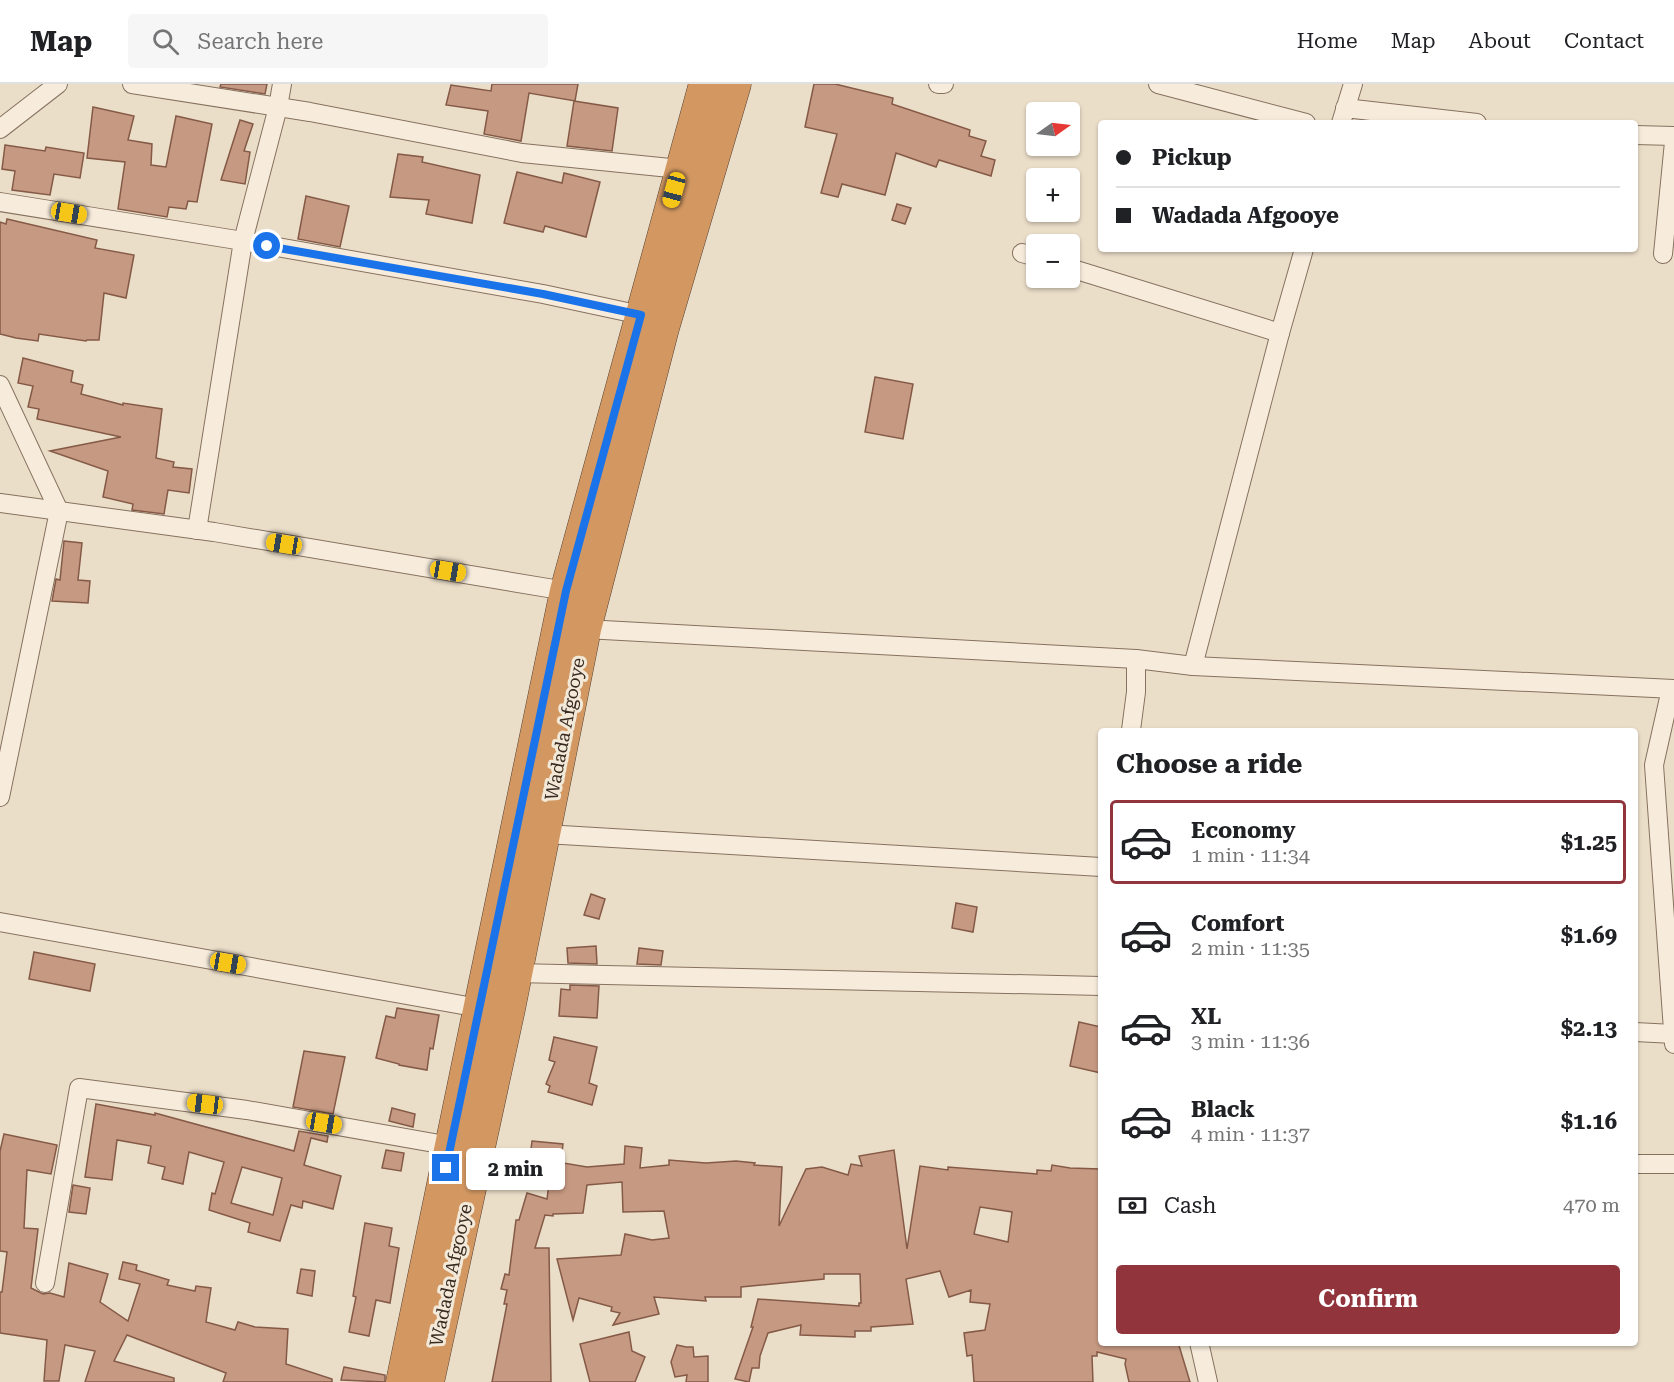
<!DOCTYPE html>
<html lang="en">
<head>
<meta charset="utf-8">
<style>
  :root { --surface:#fff; --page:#f6f6f6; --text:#202124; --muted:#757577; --line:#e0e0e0; --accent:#91343c }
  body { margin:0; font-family:"Roboto Serif",serif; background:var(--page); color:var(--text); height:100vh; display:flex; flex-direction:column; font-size:22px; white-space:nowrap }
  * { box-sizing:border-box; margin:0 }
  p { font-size:20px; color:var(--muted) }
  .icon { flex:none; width:33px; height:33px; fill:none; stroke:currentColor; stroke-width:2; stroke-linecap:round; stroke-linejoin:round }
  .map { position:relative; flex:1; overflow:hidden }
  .details { position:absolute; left:1098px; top:644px; width:540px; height:618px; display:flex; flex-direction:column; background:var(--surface); border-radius:6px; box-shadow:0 2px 4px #0004 }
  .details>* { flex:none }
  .guide { position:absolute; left:1098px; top:36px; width:540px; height:132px; border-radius:6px; box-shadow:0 2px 4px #0004; display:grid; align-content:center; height:132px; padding:0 18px; background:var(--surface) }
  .needle { width:39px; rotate:76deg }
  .controls { position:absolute; left:1026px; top:18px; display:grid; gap:12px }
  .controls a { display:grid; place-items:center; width:54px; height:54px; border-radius:6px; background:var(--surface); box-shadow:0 2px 4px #0004; font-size:30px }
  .end { position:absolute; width:27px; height:27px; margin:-14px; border:8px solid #1a73e8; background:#fff; box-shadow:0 0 0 3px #fff }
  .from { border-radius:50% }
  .bubble { position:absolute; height:42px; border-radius:6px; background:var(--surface); box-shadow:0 2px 4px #0004; font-size:20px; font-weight:700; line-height:42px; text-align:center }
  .car { position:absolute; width:18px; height:36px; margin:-18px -9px; border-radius:8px; box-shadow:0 0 4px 2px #0007; background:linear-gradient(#f5c518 24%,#345 0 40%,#f5c518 0 76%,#345 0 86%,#f5c518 0) }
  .guide b { display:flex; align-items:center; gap:21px; height:57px; font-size:22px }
  .guide b+b { border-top:2px solid var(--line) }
  .guide i { width:15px; height:15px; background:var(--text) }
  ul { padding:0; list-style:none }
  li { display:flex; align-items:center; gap:18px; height:84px; margin:0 12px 9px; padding:0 6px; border:3px solid transparent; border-radius:6px }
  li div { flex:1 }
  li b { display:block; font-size:22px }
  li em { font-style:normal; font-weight:700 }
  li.active { border-color:var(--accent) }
  li>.icon { width:54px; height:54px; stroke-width:1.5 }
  h2 { padding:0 18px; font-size:27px; line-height:72px }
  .pay { display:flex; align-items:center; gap:15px; height:66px; padding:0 18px; font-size:22px }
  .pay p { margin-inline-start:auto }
  .primary-button { display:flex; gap:12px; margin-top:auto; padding:12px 18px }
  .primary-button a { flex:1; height:69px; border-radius:6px; background:var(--accent); color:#fff; font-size:24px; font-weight:700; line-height:69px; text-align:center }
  header { display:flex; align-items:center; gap:36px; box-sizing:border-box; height:84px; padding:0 30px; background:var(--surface); border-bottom:2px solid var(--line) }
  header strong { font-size:28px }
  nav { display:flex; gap:33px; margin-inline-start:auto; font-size:21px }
  .search { width:420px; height:54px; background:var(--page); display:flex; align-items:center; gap:15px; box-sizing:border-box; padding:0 21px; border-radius:6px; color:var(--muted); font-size:22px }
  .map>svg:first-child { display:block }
  .building { fill:#c69982; stroke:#845a47; stroke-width:1.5; fill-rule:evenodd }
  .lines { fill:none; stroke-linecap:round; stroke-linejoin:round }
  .street-casing { stroke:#86715f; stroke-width:20 }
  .highway-casing { stroke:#554033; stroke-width:33 }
  .street { stroke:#f7ecdc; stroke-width:18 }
  .highway { stroke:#d39862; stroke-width:32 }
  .route { stroke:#1a73e8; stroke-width:8 }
  .labels { text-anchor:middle; stroke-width:6; stroke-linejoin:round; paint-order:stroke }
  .street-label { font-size:18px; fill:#382a21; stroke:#f3e9d8 }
</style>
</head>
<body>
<header>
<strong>Map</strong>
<div class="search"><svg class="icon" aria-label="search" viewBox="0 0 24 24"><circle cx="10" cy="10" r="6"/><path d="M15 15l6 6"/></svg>Search here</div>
<nav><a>Home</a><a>Map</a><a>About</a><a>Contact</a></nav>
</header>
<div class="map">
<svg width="1674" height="1298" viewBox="0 0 1674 1298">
  <rect width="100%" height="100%" fill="#ebdec9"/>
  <!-- building -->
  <g class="building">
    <path d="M221,0H267L265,10L220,3Z"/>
    <path d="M492,0H578L575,17L529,9L521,57L484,50L488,27L446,21L451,1L491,7Z"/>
    <path d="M814,0H835L893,14L892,20L970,46L969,52L986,57L981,72L995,76L991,92L939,76L936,83L896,69L885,111L842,100L838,113L821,109L837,50L805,43Z"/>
    <path d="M574,17L618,24L612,67L567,62Z"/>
    <path d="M93,23L134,32L128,56L152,60L151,81L166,83L176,32L212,40L197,118L188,117L186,125L169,123L167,133L118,125L125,78L87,74Z"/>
    <path d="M240,36L253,40L244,67L250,68L245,100L221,96Z"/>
    <path d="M5,61L45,67L46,63L84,69L80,94L54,90L50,111L12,106L15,87L2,85Z"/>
    <path d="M398,70L423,73L422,78L480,91L472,139L426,130L429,116L390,113Z"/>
    <path d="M517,88L562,99L564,89L600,98L586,153L545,142L543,148L504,139Z"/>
    <path d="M306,112L349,122L340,163L298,155Z"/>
    <path d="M897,120L911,124L905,140L892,136Z"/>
    <path d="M7,135L97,156L95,164L134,171L126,214L104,209L99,256H87L86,257L39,250L38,257L16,254L0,250V138L6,140Z"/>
    <path d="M23,274L73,287L71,298L83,301L81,310L123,321V319L162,325L156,374L174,378L173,383L192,385L189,409L168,406L164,430L132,426L133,420L103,413L108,387L50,367L121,353L37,335L39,325L28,323L33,302L18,299Z"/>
    <path d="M875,293L913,300L903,355L865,348Z"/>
    <path d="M64,457L82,459L78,496L90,497L88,519L52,517L56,495L60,496Z"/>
    <path d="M591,810L605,815L599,835L584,831Z"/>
    <path d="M956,819L977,823L973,848L952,844Z"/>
    <path d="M596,862L597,880L568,879L567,864Z"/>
    <path d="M639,864L663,867L661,881L637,880Z"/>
    <path d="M34,868L95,880L90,907L29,895Z"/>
    <path d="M570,901L599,902L597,934L559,932L561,905L570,906Z"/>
    <path d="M397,924L439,931L433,965L430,964L427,986L399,981V980L376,974L386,932L395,934Z"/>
    <path d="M1079,938L1101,943V989L1070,982Z"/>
    <path d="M554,953L597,963L589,999L597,1002L592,1021L548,1008L550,1002L546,1000L555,978L549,976Z"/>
    <path d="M304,967L345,973L333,1030L293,1023Z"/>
    <path d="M96,1020L155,1031V1029L294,1067L299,1047L328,1052L327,1058L311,1054L304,1081L341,1092L333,1125L303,1117L302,1124L291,1121L280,1157L248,1148L250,1139L209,1126L212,1109L215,1110L224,1078L189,1068L183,1100L162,1095L165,1083L148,1079L151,1062L117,1056L112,1096L85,1093ZM242,1083L282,1094L273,1131L231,1119Z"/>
    <path d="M392,1024L415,1030L413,1043L389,1037Z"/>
    <path d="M4,1050L57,1061L51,1090L27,1086L24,1144L38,1145L31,1204L43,1210L50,1209L64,1213L69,1179L108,1190L100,1218L128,1237L140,1200L119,1195L123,1178L137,1181L136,1186L169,1196L167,1201L195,1207L196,1202L211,1204L206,1238L235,1246L238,1238L255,1243L288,1245L286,1280L332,1295V1298H223L226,1289L127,1251L114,1277L174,1294V1298H85L95,1267L65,1261L59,1297H44L47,1256L0,1249V1208H2L7,1168L0,1167V1067Z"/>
    <path d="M532,1057L563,1060L561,1077L530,1073Z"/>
    <path d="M625,1062L642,1064L640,1084L669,1081V1076L706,1079L736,1077L755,1079L754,1081L782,1083L779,1142L806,1085L822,1083L848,1091L851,1080L862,1082L859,1072L894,1066L907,1165L920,1082L948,1086V1083L1037,1090V1086L1051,1087L1052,1081L1070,1084L1100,1085L1101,1258H1178L1190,1298H1129L1125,1280L1126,1275L1097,1268V1272H1092L1093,1298H974L972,1271L967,1272L964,1249L985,1246L990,1220L970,1218L971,1206L949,1213L940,1187L906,1195L913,1240L871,1243V1247H855V1253L800,1251L801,1241L768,1249L760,1272L759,1284H752L749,1298L735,1295L753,1243H751L758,1215L859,1222V1219H861L860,1190H824V1195L741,1203V1213H705L706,1217L654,1213L659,1230L613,1241L620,1229L611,1227L612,1223L579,1214L573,1236L557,1175L621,1171L625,1150L652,1156L669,1154L664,1127L623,1128L622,1098L587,1101L583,1129L553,1130V1132L545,1131L535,1164H549L551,1298H492L507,1220H504L507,1206L501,1205L505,1190L509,1191L516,1136H519L527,1109L547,1115L552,1077L587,1083L624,1080ZM980,1123L1012,1128L1008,1158L974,1150Z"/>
    <path d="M386,1066L404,1069L401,1087L382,1084Z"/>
    <path d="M73,1101L90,1104L86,1130L69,1128Z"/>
    <path d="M365,1139L392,1144L389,1162L399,1164L390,1219L376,1216L369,1252L349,1248L356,1213L353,1212Z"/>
    <path d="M301,1185L315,1187L312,1212L297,1209Z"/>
    <path d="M629,1248L632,1267L645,1273L635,1298H590L580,1260Z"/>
    <path d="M677,1261L686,1263H693L694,1273L708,1272V1298H686L687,1291L675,1293L671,1278Z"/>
    <path d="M344,1283L385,1291V1298L341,1296Z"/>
  </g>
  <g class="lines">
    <defs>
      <g id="street">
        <path d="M132,0L310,28L522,69L680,85"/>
        <path d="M938,0H944"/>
        <path d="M1158,0L1306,39"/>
        <path d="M1345,24L1477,39"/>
        <path d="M1341,39L1353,0"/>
        <path d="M0,45L58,0"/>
        <path d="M1635,51L1674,52"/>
        <path d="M0,118L243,157L543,210L641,231"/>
        <path d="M1022,169L1036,173"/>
        <path d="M1663,170L1674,58"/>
        <path d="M1070,184L1280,249"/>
        <path d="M0,301L59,427L0,713"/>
        <path d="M0,419L214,448L566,507"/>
        <path d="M197,446L243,157L278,23L282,0"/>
        <path d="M585,545L1136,575L1193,582L1674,605"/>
        <path d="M1193,582L1280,249L1304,165"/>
        <path d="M1671,605L1654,681L1674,960"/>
        <path d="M1131,646L1136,608V575"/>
        <path d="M545,750L1101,783"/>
        <path d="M0,838L479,924"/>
        <path d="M515,889L1101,902"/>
        <path d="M1635,948L1674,950"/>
        <path d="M1635,1080H1674"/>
        <path d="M45,1199L79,1004L247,1026L451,1062"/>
        <path d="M1199,1258L1208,1298"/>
      </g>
      <g id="highway">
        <path d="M402,1298L566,507L705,0"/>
        <path d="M428,1298L509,925L585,545L663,244L735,0"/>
      </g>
    </defs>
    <!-- street casing -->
    <use href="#street" class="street-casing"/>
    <!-- highway casing -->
    <use href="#highway" class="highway-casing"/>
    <!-- street -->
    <use href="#street" class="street"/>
    <!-- highway -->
    <use href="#highway" class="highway"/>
  </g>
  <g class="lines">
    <!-- route -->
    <path class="route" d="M267,162L543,210L641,231L566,507L446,1084"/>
  </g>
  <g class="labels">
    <!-- street labels -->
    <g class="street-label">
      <text transform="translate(565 645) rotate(-79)" y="6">Wadada Afgooye</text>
      <text transform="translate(451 1191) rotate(-78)" y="6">Wadada Afgooye</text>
    </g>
  </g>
</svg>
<div class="controls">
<a><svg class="needle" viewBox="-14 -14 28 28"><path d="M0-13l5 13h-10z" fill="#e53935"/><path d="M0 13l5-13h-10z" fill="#757577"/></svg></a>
<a>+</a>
<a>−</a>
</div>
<i class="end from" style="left:267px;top:162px"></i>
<i class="end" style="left:446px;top:1084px"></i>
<div class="bubble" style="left:466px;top:1064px;width:99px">2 min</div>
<i class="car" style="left:674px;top:106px;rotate:195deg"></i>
<i class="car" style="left:69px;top:129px;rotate:100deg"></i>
<i class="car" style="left:284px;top:460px;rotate:279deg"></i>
<i class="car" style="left:448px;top:487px;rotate:99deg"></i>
<i class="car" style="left:228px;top:879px;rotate:100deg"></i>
<i class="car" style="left:205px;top:1020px;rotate:277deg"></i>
<i class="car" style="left:324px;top:1039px;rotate:100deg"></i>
<div class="guide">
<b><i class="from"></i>Pickup</b>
<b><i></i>Wadada Afgooye</b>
</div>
<section class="details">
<h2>Choose a ride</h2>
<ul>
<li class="active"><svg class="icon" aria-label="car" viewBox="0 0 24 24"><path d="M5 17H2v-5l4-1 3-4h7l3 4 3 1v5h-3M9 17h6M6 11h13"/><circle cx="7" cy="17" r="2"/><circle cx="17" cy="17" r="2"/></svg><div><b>Economy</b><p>1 min · 11:34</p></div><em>$1.25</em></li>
<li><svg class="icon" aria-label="car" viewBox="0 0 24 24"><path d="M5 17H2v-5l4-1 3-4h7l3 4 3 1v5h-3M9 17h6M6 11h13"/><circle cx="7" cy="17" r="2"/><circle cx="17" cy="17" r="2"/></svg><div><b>Comfort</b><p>2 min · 11:35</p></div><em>$1.69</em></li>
<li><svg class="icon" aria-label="car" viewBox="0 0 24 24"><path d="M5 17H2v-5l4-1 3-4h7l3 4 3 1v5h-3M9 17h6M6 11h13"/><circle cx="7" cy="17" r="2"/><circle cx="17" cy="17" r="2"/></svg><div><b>XL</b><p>3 min · 11:36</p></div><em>$2.13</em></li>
<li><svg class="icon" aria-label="car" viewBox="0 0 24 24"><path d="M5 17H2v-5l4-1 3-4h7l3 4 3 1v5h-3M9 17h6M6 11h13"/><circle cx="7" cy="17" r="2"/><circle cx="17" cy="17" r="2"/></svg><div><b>Black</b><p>4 min · 11:37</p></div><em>$1.16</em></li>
</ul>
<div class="pay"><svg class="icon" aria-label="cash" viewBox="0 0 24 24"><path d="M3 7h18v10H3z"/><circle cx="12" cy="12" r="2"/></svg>Cash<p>470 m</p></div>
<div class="primary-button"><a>Confirm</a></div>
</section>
</div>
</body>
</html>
